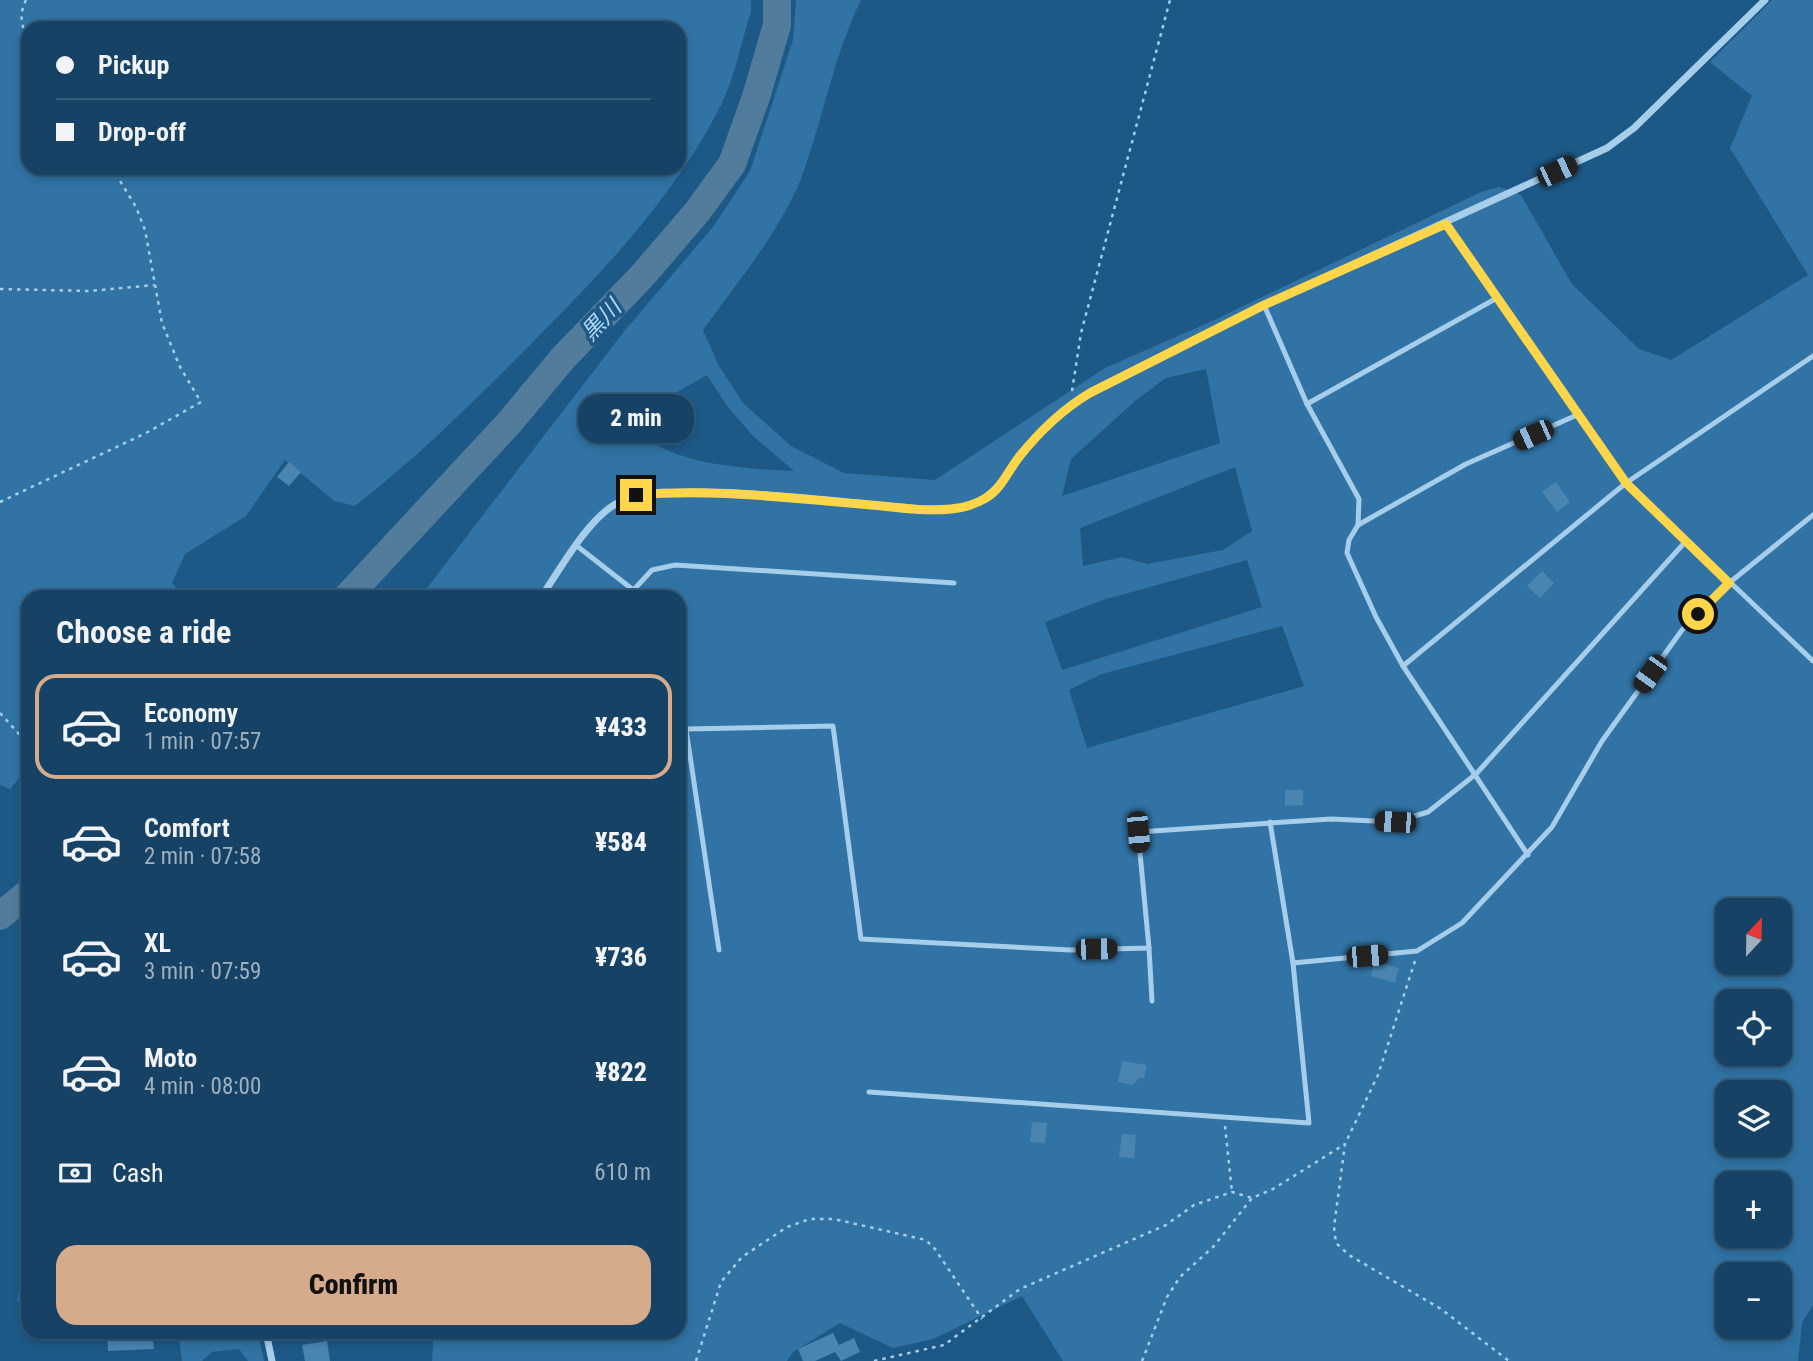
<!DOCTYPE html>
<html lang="en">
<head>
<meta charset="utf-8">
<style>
  :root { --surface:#164365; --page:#1f4a6b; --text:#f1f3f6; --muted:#9eb0bf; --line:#355c79; --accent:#d6ab8b }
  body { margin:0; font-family:"Roboto Condensed","Noto Sans JP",sans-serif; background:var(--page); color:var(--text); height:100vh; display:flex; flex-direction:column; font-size:26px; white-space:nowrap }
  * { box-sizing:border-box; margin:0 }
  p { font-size:23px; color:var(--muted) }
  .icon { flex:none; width:38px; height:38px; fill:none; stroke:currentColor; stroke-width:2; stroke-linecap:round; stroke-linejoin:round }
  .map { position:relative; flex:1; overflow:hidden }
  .sheet { position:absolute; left:21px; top:590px; width:665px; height:749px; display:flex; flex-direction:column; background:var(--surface); border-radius:21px; box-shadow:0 4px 10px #0003,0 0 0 2px var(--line) }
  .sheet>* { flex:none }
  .hud { position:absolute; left:21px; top:21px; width:665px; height:154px; border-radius:21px; box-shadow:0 4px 10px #0003,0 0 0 2px var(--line); display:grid; align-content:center; height:154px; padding:0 35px; background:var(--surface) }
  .needle { width:46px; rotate:22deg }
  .tools { position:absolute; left:1715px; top:898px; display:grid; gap:14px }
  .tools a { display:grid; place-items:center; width:77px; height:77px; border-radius:14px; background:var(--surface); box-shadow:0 4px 10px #0003,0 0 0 2px var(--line); font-size:35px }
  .end { position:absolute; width:32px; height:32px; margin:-16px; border:9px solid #ffd54a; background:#111; box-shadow:0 0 0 4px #111 }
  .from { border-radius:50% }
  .bubble { position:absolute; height:49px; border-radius:21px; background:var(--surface); box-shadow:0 4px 10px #0003,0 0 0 2px var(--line); font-size:23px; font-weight:800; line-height:49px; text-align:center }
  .car { position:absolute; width:21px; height:42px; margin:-21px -10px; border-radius:9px; box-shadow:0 0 5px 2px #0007; background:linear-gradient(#222 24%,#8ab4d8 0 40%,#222 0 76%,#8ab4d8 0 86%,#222 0) }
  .hud b { display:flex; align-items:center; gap:24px; height:66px; font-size:26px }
  .hud b+b { border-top:2px solid var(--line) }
  .hud i { width:18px; height:18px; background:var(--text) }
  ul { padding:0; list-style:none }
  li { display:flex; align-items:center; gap:21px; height:105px; margin:0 14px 10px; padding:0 21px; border:4px solid transparent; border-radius:21px }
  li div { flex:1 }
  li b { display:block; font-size:26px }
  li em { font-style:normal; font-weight:800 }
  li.on { border-color:var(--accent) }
  li>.icon { width:63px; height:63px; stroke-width:1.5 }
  h2 { padding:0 35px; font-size:32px; line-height:84px }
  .pay { display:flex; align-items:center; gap:18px; height:77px; padding:0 35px; font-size:26px }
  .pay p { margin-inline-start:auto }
  .cta { display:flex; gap:14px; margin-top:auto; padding:14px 35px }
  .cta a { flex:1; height:80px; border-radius:21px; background:var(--accent); color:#111; font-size:28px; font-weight:800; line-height:80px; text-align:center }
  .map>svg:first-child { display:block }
  .green { fill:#3073a4; fill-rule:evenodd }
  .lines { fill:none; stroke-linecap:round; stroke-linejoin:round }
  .river { stroke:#517c9c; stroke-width:28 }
  .building { fill:#4a85b1 }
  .path { stroke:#a6ceeb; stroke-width:2.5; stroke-dasharray:3.5 5; stroke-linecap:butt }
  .lane { stroke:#a6ceeb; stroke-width:5 }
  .street { stroke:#a6ceeb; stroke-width:7 }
  .route { stroke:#ffd54a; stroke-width:9 }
  .labels { text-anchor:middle; stroke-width:7; stroke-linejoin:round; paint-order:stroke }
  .water-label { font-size:23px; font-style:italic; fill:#b1d7f2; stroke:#1d5987 }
</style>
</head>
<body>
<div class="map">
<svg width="1813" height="1361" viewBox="0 0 1813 1361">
  <rect width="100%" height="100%" fill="#1d5987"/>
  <!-- green -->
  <g class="green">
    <path d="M0,0H751V12C741,42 735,76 722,103C676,195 606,268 535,340C477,399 420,455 355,506L334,501L285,460L246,516L185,554L172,583L184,597H28V725L21,751L27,769L10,789L0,785ZM28,28H679V168H28Z"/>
    <path d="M796,0H861C834,55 824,115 803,173C782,230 738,281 703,330L719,366L744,404L791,446L844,473L935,480L1105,368L1210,322L1481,192L1499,187L1521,195L1572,284L1639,349L1671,360L1808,275L1730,148L1752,96L1710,62L1772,0H1813V1305L1802,1323L1798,1361H1063L1022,1296L933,1339L893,1348L840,1323L793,1352L787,1361H432L434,1332H679V597H420L626,329L713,227L750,171L793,40ZM1206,369L1220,443L1062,496L1071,459L1135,401L1166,378ZM707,375L727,406L753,436L794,471C748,469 675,465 641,434L638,409L644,403L674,394ZM1235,467L1252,531L1223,550L1147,564L1122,557L1083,566L1080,528ZM1247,560L1262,607L1062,670L1045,622L1103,600ZM1282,626L1304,686L1087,748L1069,690L1102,674ZM1727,910H1780V962H1727ZM1727,1001H1780V1054H1727ZM1727,1092H1780V1144H1727ZM1727,1183H1780V1236H1727ZM1727,1274H1780V1326H1727Z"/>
    <path d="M28,1237V1300L17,1301Z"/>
    <path d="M182,1332H258L264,1361H248L239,1349L212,1352L202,1361H182L179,1338Z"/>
  </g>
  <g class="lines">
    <!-- river -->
    <g class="river">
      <path d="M347,597L509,423L563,358L643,275L697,212L732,164L756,97L777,25V0"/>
      <path d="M0,916L28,893"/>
    </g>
  </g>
  <!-- building -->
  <g class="building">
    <path d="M289,462L301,472L289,486L277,477Z"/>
    <path d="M1556,482L1570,502L1557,512L1542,492Z"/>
    <path d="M1542,571L1554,583L1540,598L1527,586Z"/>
    <path d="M1285,790H1303V805L1285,806Z"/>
    <path d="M1374,962L1399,968L1395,983L1371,976Z"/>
    <path d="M1122,1061L1147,1065L1144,1079L1139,1078L1133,1085L1118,1082Z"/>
    <path d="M1032,1122L1047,1123L1045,1143L1030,1142Z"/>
    <path d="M1122,1134L1136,1135L1134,1158L1119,1157Z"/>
    <path d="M107,1332H152L154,1349L108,1351Z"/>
    <path d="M833,1333L839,1345L854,1338L860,1352L841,1361L835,1352L815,1361H803L798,1349Z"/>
    <path d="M327,1341L330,1361H305L302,1345Z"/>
  </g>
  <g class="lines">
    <!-- path -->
    <g class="path">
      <path d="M26,0C19,14 21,26 28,39"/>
      <path d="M0,289L90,291L154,285"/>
      <path d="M1072,391L1081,333L1170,0"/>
      <path d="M0,502L146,433L201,402L180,367L162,323L145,230L136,207L112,168"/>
      <path d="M0,713L28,744"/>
      <path d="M1415,961L1378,1075L1345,1144L1334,1227L1336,1243L1349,1255L1441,1309L1509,1361"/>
      <path d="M1225,1126L1232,1192"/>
      <path d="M696,1361L721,1282L742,1257L787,1227L810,1219H834L926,1240L935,1249L982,1319"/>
      <path d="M874,1361L944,1345L1020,1289L1166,1225L1194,1205L1232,1192L1252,1198"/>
      <path d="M1142,1361L1167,1297L1180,1277L1214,1246L1252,1198L1273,1189L1345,1144"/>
    </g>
    <!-- lane -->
    <g class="lane">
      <path d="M1446,224L1626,483L1813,661"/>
      <path d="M1264,305L1307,404L1359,499L1358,525L1349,540L1347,553L1376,617L1403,666L1528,855"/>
      <path d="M1307,404L1497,298"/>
      <path d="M1358,525L1466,464L1577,415"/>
      <path d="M577,546L632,589L636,597"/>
      <path d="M627,597L652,570L675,565L954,583"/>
      <path d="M1403,666L1626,483L1813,356"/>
      <path d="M679,710L686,729L833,726L861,939L1070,950L1149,948L1138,832L1331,819L1395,822L1428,812L1476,774L1686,541"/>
      <path d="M686,729L719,950"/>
      <path d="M1270,822L1293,963L1417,951L1462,923L1552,827L1602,741L1682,630L1729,583L1813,515"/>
      <path d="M1149,948L1152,1001"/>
      <path d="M869,1092L1309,1123L1293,963"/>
    </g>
    <!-- street -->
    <g class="street">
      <path d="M541,597C560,570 586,522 614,505C658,478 829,501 888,506C913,508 942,513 967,506C995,498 1004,477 1020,457C1039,431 1063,409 1090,392L1264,305L1607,148L1634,128L1765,0"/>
      <path d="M266,1332L272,1361"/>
    </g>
  </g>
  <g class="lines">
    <!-- route -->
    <path class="route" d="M636,495C710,488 786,498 860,504C889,506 921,512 951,509C962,508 976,504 986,498C1002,488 1008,471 1019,457C1039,432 1063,409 1090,393L1264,305L1446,224L1626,483L1729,583L1698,614"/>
  </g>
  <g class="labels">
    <!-- water labels -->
    <g class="water-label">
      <text transform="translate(601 320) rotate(-47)" y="8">黒川</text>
    </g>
  </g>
</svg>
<div class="tools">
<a><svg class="needle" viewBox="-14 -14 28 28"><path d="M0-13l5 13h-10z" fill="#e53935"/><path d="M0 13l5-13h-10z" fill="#9eb0bf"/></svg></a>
<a><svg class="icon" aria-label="locate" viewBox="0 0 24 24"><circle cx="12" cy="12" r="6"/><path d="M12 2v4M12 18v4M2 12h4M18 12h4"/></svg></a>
<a><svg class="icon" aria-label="layers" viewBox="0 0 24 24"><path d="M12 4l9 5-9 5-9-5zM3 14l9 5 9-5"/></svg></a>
<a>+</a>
<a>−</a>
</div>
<i class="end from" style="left:1698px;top:614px"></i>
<i class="end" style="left:636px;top:495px"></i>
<div class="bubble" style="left:578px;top:394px;width:116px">2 min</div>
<i class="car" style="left:1557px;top:171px;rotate:65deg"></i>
<i class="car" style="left:1533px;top:435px;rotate:246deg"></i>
<i class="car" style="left:1650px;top:674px;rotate:216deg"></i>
<i class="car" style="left:1395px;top:822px;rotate:273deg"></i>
<i class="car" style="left:1138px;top:832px;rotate:175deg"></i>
<i class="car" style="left:1096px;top:949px;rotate:89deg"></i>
<i class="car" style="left:1367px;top:956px;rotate:85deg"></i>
<div class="hud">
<b><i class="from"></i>Pickup</b>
<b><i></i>Drop-off</b>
</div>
<section class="sheet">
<h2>Choose a ride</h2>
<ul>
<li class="on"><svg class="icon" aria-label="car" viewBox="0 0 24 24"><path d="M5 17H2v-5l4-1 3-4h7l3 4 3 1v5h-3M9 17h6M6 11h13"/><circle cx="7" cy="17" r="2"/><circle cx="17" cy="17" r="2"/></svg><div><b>Economy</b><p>1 min · 07:57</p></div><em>¥433</em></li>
<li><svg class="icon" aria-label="car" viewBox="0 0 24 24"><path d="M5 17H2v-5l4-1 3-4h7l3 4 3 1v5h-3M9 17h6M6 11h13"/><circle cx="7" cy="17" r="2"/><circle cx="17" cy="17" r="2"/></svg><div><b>Comfort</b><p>2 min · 07:58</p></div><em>¥584</em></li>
<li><svg class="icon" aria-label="car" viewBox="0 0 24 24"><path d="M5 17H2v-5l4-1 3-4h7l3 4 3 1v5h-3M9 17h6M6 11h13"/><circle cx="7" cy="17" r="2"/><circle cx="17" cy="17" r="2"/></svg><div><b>XL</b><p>3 min · 07:59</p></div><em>¥736</em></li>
<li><svg class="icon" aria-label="car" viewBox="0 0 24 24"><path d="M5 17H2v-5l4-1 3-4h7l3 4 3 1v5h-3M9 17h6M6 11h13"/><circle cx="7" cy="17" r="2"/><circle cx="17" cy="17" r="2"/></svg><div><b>Moto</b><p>4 min · 08:00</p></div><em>¥822</em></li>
</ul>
<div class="pay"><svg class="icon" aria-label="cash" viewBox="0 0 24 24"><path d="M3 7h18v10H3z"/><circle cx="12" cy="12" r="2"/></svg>Cash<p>610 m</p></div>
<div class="cta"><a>Confirm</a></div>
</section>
</div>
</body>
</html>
